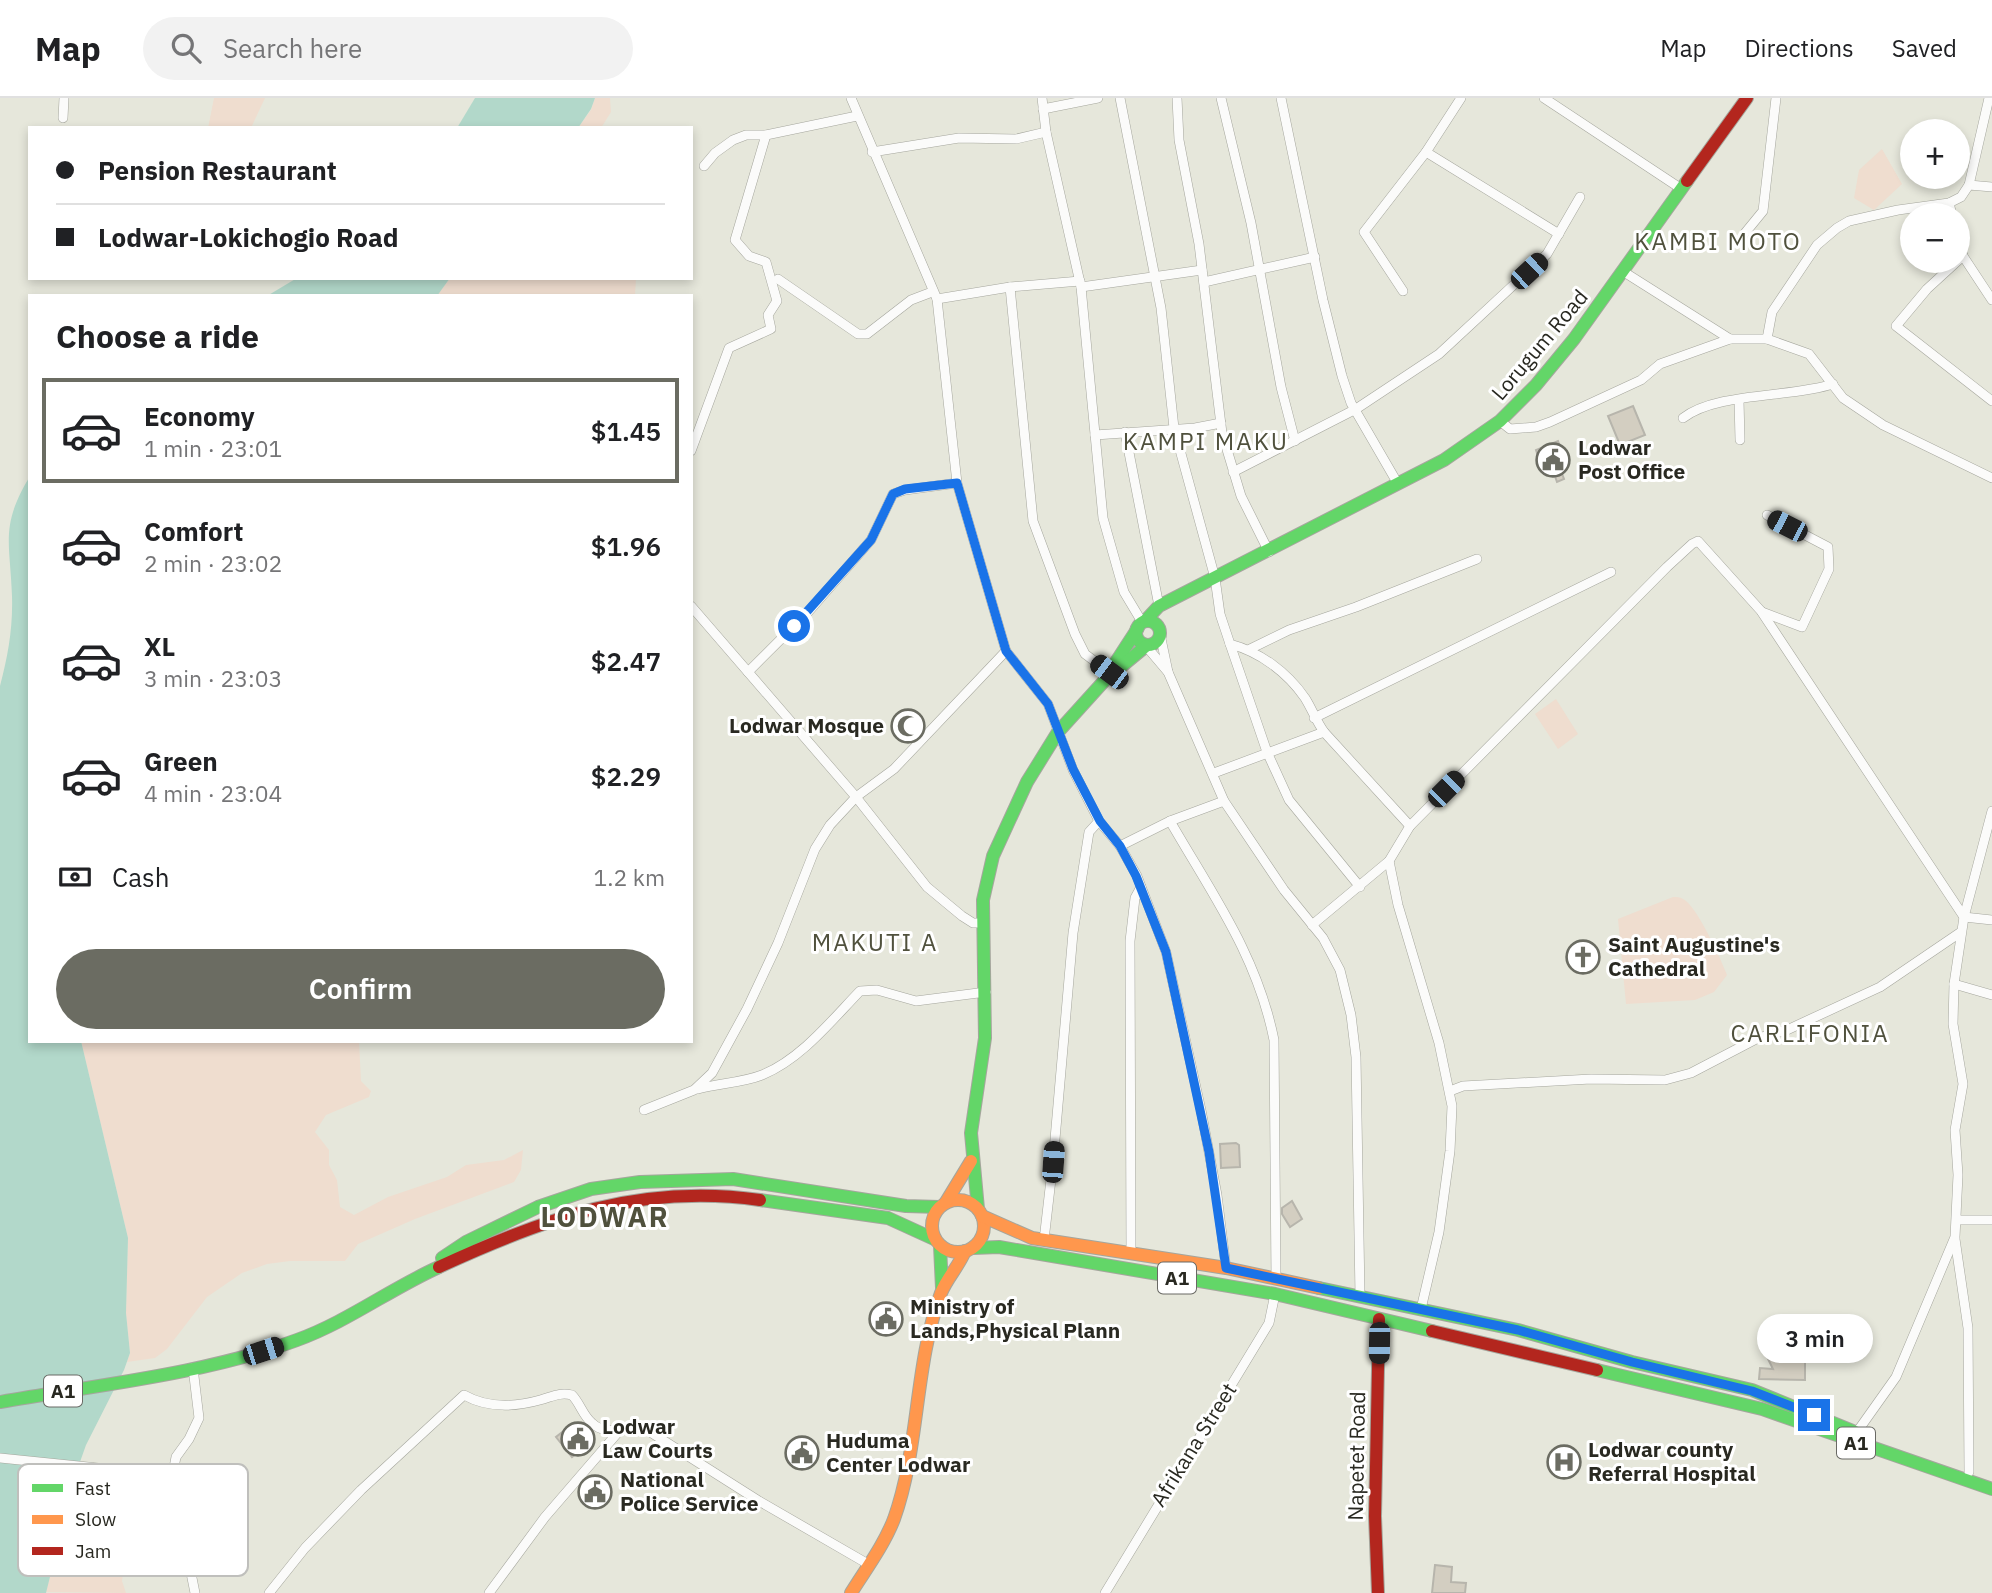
<!DOCTYPE html>
<html lang="en">
<head>
<meta charset="utf-8">
<style>
  :root { --surface:#fff; --page:#f2f2f2; --text:#202124; --muted:#757577; --line:#e0e0e0; --accent:#6b6c62 }
  body { margin:0; font-family:"IBM Plex Sans",sans-serif; background:var(--page); color:var(--text); height:100vh; display:flex; flex-direction:column; font-size:26px; white-space:nowrap }
  * { box-sizing:border-box; margin:0 }
  p { font-size:23px; color:var(--muted) }
  .icon { flex:none; width:38px; height:38px; fill:none; stroke:currentColor; stroke-width:2; stroke-linecap:round; stroke-linejoin:round }
  .map { position:relative; flex:1; overflow:hidden }
  .sheet { position:absolute; left:28px; top:196px; width:665px; height:749px; display:flex; flex-direction:column; background:var(--surface); border-radius:0px; box-shadow:0 4px 10px #0003 }
  .sheet>* { flex:none }
  .top-card { position:absolute; left:28px; top:28px; width:665px; height:154px; border-radius:0px; box-shadow:0 4px 10px #0003; display:grid; align-content:center; height:154px; padding:0 28px; background:var(--surface) }
  .controls { position:absolute; left:1900px; top:21px; display:grid; gap:14px }
  .controls a { display:grid; place-items:center; width:70px; height:70px; border-radius:50%; background:var(--surface); box-shadow:0 4px 10px #0003; font-size:35px }
  .end { position:absolute; width:32px; height:32px; margin:-16px; border:9px solid #1a73e8; background:#fff; box-shadow:0 0 0 4px #fff }
  .from { border-radius:50% }
  .bubble { position:absolute; height:49px; border-radius:24px; background:var(--surface); box-shadow:0 4px 10px #0003; font-size:23px; font-weight:600; line-height:49px; text-align:center }
  .car { position:absolute; width:21px; height:42px; margin:-21px -10px; border-radius:9px; box-shadow:0 0 5px 2px #0007; background:linear-gradient(#222 24%,#8ab4d8 0 40%,#222 0 76%,#8ab4d8 0 86%,#222 0) }
  .top-card b { display:flex; align-items:center; gap:24px; height:66px; font-size:26px }
  .top-card b+b { border-top:2px solid var(--line) }
  .top-card i { width:18px; height:18px; background:var(--text) }
  ul { padding:0; list-style:none }
  li { display:flex; align-items:center; gap:21px; height:105px; margin:0 14px 10px; padding:0 14px; border:4px solid transparent; border-radius:0px }
  li div { flex:1 }
  li b { display:block; font-size:26px }
  li em { font-style:normal; font-weight:600 }
  li.active { border-color:var(--accent) }
  li>.icon { width:63px; height:63px; stroke-width:1.5 }
  h2 { padding:0 28px; font-size:32px; line-height:84px }
  .pay { display:flex; align-items:center; gap:18px; height:77px; padding:0 28px; font-size:26px }
  .pay p { margin-inline-start:auto }
  .action { display:flex; gap:14px; margin-top:auto; padding:14px 28px }
  .action a { flex:1; height:80px; border-radius:42px; background:var(--accent); color:#fff; font-size:28px; font-weight:600; line-height:80px; text-align:center }
  header { display:flex; align-items:center; gap:42px; box-sizing:border-box; height:98px; padding:0 35px; background:var(--surface); border-bottom:2px solid var(--line) }
  header strong { font-size:33px }
  nav { display:flex; gap:38px; margin-inline-start:auto; font-size:24px }
  .search { width:490px; height:63px; background:var(--page); display:flex; align-items:center; gap:18px; box-sizing:border-box; padding:0 24px; border-radius:38px; color:var(--muted); font-size:26px }
  .map>svg:first-child { display:block }
  .green { fill:#efddcf }
  .water { fill:#b2d8ca }
  .building { fill:#d3cec1; stroke:#b7b5ac; stroke-width:2 }
  .lines { fill:none; stroke-linecap:round; stroke-linejoin:round }
  .street-casing { stroke:#a5a69d; stroke-width:10 }
  .fast-casing { stroke:#a5a69d; stroke-width:14 }
  .slow-casing { stroke:#a5a69d; stroke-width:14 }
  .jam-casing { stroke:#a5a69d; stroke-width:14 }
  .street { stroke:#fbfbfa; stroke-width:9 }
  .fast { stroke:#63d668; stroke-width:12 }
  .slow { stroke:#ff974d; stroke-width:12 }
  .jam { stroke:#b3261e; stroke-width:12 }
  .route { stroke:#1a73e8; stroke-width:9 }
  .labels { text-anchor:middle; stroke-width:6; stroke-linejoin:round; paint-order:stroke }
  .shield { fill:#fff; stroke:#696964; stroke-width:2 }
  .shield-label { font-size:19px; font-weight:bold; fill:#292921 }
  .street-label { font-size:21px; fill:#292921; stroke:#fff }
  .poi-label { font-size:21px; font-weight:bold; fill:#292921; stroke:#fff; text-anchor:start }
  .quarter-label { font-size:24px; letter-spacing:2px; fill:#50513d; stroke:#fff }
  .district-label { font-size:28px; font-weight:bold; letter-spacing:2px; fill:#50513d; stroke:#fff }
  .key { fill:#fff; stroke:#bfbfbc; stroke-width:2 }
  .key-label { font-size:19px; fill:#292921 }
</style>
</head>
<body>
<header>
<strong>Map</strong>
<div class="search"><svg class="icon" aria-label="search" viewBox="0 0 24 24"><circle cx="10" cy="10" r="6"/><path d="M15 15l6 6"/></svg>Search here</div>
<nav><a>Map</a><a>Directions</a><a>Saved</a></nav>
</header>
<div class="map">
<svg width="1992" height="1495" viewBox="0 0 1992 1495">
  <rect width="100%" height="100%" fill="#e6e7db"/>
  <!-- green -->
  <g class="green">
    <path d="M214,0H265L251,30H208Z"/>
    <path d="M595,0H610L611,14L601,30H578L591,12Z"/>
    <path d="M1882,51L1902,86L1874,112L1854,100L1859,72Z"/>
    <path d="M450,180H636L635,198H437Z"/>
    <path d="M1556,601L1578,636L1558,651L1535,616Z"/>
    <path d="M1673,799C1676,799 1680,799 1683,801C1697,808 1721,861 1727,877L1714,894L1695,902L1626,906L1618,821Z"/>
    <path d="M81,943H359L361,983L371,993L369,999L326,1017L315,1034L329,1052V1067L337,1082L340,1109L354,1117L388,1099L447,1079L466,1067L504,1062L523,1052L521,1072L514,1084L415,1121L358,1146L345,1163H290L267,1166L242,1175L207,1199L167,1251L155,1260L127,1264L130,1255L126,1215L128,1140Z"/>
    <path d="M75,1378L136,1385L122,1483L126,1495L46,1494Z"/>
  </g>
  <!-- water -->
  <g class="water">
    <path d="M475,0H595L591,11L578,30H457Z"/>
    <path d="M297,180H450L437,198H267Z"/>
    <path d="M30,378V943H81L128,1140L126,1215L130,1255L124,1272L86,1347L75,1378L46,1495H0V588C8,558 13,530 12,498C10,443 0,428 30,378Z"/>
  </g>
  <!-- building -->
  <g class="building">
    <path d="M1633,308L1645,337L1620,347L1608,318Z"/>
    <path d="M1558,343L1562,354L1555,357L1564,381L1557,384L1549,361L1540,364L1536,352Z"/>
    <path d="M1236,1045L1239,1047L1240,1069L1221,1070L1220,1046Z"/>
    <path d="M1292,1103L1302,1121L1290,1129L1282,1116V1110Z"/>
    <path d="M1786,1252L1791,1262L1805,1259V1282L1759,1281L1760,1270L1773,1271L1768,1261Z"/>
    <path d="M574,1325L590,1345L572,1359L556,1339Z"/>
    <path d="M1435,1467L1452,1469L1451,1484L1466,1485L1465,1495H1432Z"/>
  </g>
  <g class="lines">
    <defs>
      <g id="street">
        <path d="M851,0L937,201L957,385L1006,553L1048,606L1073,672L1099,723L1120,748L1137,778L1166,854L1201,1012L1217,1097L1226,1170"/>
        <path d="M1042,0L1046,34L1081,189L1103,420L1124,494L1142,524"/>
        <path d="M1120,0L1161,210L1174,330L1215,480L1220,516L1230,546C1260,554 1287,574 1305,600C1312,611 1316,623 1324,634L1410,728"/>
        <path d="M1177,0L1179,42L1199,146L1222,335L1241,398L1269,454"/>
        <path d="M1221,0L1251,125L1281,289L1295,343"/>
        <path d="M1281,0L1323,202L1342,278L1351,305L1398,386"/>
        <path d="M1544,0L1680,90"/>
        <path d="M1043,11L1098,0"/>
        <path d="M63,20L64,0"/>
        <path d="M872,54L959,40L1016,41L1046,34"/>
        <path d="M1426,54L1559,136"/>
        <path d="M704,68L715,55L733,42L746,37H766L857,18"/>
        <path d="M1969,87L1989,0"/>
        <path d="M1949,105L1952,117"/>
        <path d="M1745,135L1763,113L1776,0"/>
        <path d="M1958,141L1963,158L1992,202"/>
        <path d="M1963,158L1927,191L1896,228L1992,303"/>
        <path d="M1624,174L1730,241"/>
        <path d="M778,181L858,236H867L911,202L932,194"/>
        <path d="M1204,184L1315,159"/>
        <path d="M1010,189L1033,423L1075,536L1085,556L1109,574"/>
        <path d="M1081,189L1202,172"/>
        <path d="M1403,193L1364,134L1426,54L1461,0"/>
        <path d="M937,201L1010,189L1080,183"/>
        <path d="M1767,241L1772,214L1817,147L1837,130L1849,123L1898,112L1949,105L1961,99L1969,87L1992,89"/>
        <path d="M1739,302L1740,342"/>
        <path d="M1683,320C1717,294 1790,300 1833,286"/>
        <path d="M1500,323L1510,331L1536,329L1550,324L1641,282L1660,266L1730,241H1767L1809,256L1843,300L1883,327L1992,380"/>
        <path d="M1125,334L1159,508"/>
        <path d="M1095,337L1195,330L1221,325"/>
        <path d="M691,353L729,250L771,231L768,217L777,203L766,164L749,158L735,142L766,37"/>
        <path d="M1233,374L1356,311L1439,256L1547,156L1580,99"/>
        <path d="M691,508L856,699L927,789L962,818L973,825H982"/>
        <path d="M1762,514L1802,529L1829,471L1828,449L1767,417"/>
        <path d="M1160,536L1168,574"/>
        <path d="M1230,546L1267,654L1289,702L1360,789"/>
        <path d="M1146,548L1168,574L1224,703L1284,792L1323,840L1340,872L1351,917L1356,959L1360,1198"/>
        <path d="M1250,551L1289,532L1356,509L1477,461"/>
        <path d="M748,574L809,513L871,442L893,396L905,392L957,385"/>
        <path d="M1314,620L1611,474"/>
        <path d="M1214,675L1324,634"/>
        <path d="M1170,723C1212,796 1257,857 1274,942L1276,1180"/>
        <path d="M1120,748L1170,723L1224,703"/>
        <path d="M1389,763L1398,807L1439,945L1452,1008L1450,1053L1439,1134L1421,1211"/>
        <path d="M1312,827L1389,763L1410,728L1667,469L1692,446L1698,443L1761,513L1964,819L1992,822"/>
        <path d="M1954,886L1992,897"/>
        <path d="M698,991C719,985 742,985 762,977C801,961 831,923 860,893L877,892L916,903L986,894"/>
        <path d="M1450,993L1463,988L1591,981L1665,982L1691,975L1758,940L1787,932L1880,889L1961,834"/>
        <path d="M644,1012L694,992L712,975L747,911L778,845L815,751L830,727L856,699L894,671L1006,553"/>
        <path d="M1957,1122H1992"/>
        <path d="M1955,1141L1968,1230L1969,1374"/>
        <path d="M1044,1142L1053,1064L1073,835L1089,734L1099,723"/>
        <path d="M1131,1155L1130,843L1135,800L1141,789"/>
        <path d="M193,1270L199,1320L189,1341L176,1359L172,1380L195,1495"/>
        <path d="M1857,1334L1896,1279L1955,1139L1958,1077L1955,1032L1963,986L1953,926L1954,886L1964,819L1992,713"/>
        <path d="M0,1360L98,1370"/>
        <path d="M269,1495L305,1450L361,1392L464,1297C487,1310 515,1309 540,1302C552,1299 559,1294 572,1297C580,1305 583,1318 592,1325C607,1340 629,1326 647,1332L759,1403L868,1466"/>
        <path d="M489,1495L545,1419L620,1332"/>
        <path d="M1105,1495L1269,1225L1275,1196"/>
      </g>
      <g id="fast">
        <path d="M1145,523L1159,508L1444,362L1500,323L1536,287L1574,241L1687,83"/>
        <circle cx="1148" cy="535" r="12"/>
        <path d="M1112,570L1138,530"/>
        <path d="M760,1102L888,1120L934,1141"/>
        <path d="M978,1111L971,1035L985,940L983,802L993,758L1027,684L1058,634L1105,582L1146,548"/>
        <path d="M940,1148L942,1190"/>
        <path d="M973,1150L999,1149L1275,1196L1432,1233"/>
        <path d="M442,1160L466,1144L538,1109L591,1091L640,1084L733,1081L906,1108L939,1109"/>
        <path d="M1319,1190L1518,1232L1632,1264L1752,1292L1860,1336"/>
        <path d="M1597,1272L1762,1311L1992,1391"/>
        <path d="M0,1304C97,1287 205,1276 297,1242C347,1224 390,1191 439,1169"/>
      </g>
      <g id="slow">
        <circle cx="958" cy="1128" r="26"/>
        <path d="M946,1104L971,1063"/>
        <path d="M982,1118L1032,1140L1226,1170L1319,1190"/>
        <path d="M851,1495C866,1471 884,1447 894,1421C920,1348 914,1267 941,1195C947,1180 959,1168 965,1153"/>
      </g>
      <g id="jam">
        <path d="M1687,83L1747,0"/>
        <path d="M439,1169C545,1120 641,1085 760,1102"/>
        <path d="M1432,1233L1597,1272"/>
        <path d="M1378,1495L1375,1418L1379,1221"/>
      </g>
    </defs>
    <!-- street casing -->
    <use href="#street" class="street-casing"/>
    <!-- fast casing -->
    <use href="#fast" class="fast-casing"/>
    <!-- slow casing -->
    <use href="#slow" class="slow-casing"/>
    <!-- jam casing -->
    <use href="#jam" class="jam-casing"/>
    <!-- street -->
    <use href="#street" class="street"/>
    <!-- fast -->
    <use href="#fast" class="fast"/>
    <!-- slow -->
    <use href="#slow" class="slow"/>
    <!-- jam -->
    <use href="#jam" class="jam"/>
  </g>
  <g class="lines">
    <!-- route -->
    <path class="route" d="M794,528L871,442L893,396L905,391L957,385L1006,553L1048,606L1073,671L1100,723L1120,748L1136,778L1166,854L1209,1054L1226,1170L1518,1232L1632,1264L1752,1293L1814,1317"/>
  </g>
  <!-- icons -->
  <defs>
    <symbol id="civic-ring" viewBox="-11 -11 22 22"><circle r="9.5" fill="#fff" stroke="#6b6c62" stroke-width="1.5"/><path d="M-.6-6.5H3V-4.5H.6V-3L4-1V1h2V6H-6V1h2V-1L-.6-3ZM-1.2 2.5V6h2.4V2.5Z" fill="#6b6c62"/></symbol>
    <symbol id="mosque-ring" viewBox="-11 -11 22 22"><circle r="9.5" fill="#fff" stroke="#6b6c62" stroke-width="1.5"/><path d="M3.5-4.9A6 6 0 1 0 3.5 4.9A5 5 0 1 1 3.5-4.9Z" fill="#6b6c62"/></symbol>
    <symbol id="church-ring" viewBox="-11 -11 22 22"><circle r="9.5" fill="#fff" stroke="#6b6c62" stroke-width="1.5"/><path d="M-1.2-6h2.4v3.5h3.3v2.4h-3.3V6h-2.4V-.1h-3.3v-2.4h3.3Z" fill="#6b6c62"/></symbol>
    <symbol id="hospital-ring" viewBox="-11 -11 22 22"><circle r="9.5" fill="#fff" stroke="#6b6c62" stroke-width="1.5"/><path d="M-5-5h3v3.5h4V-5h3V5h-3V1.5h-4V5h-3Z" fill="#6b6c62"/></symbol>
  </defs>
  <g fill-rule="evenodd">
    <use href="#civic-ring" x="1534" y="343" width="38" height="38"/>
    <use href="#mosque-ring" x="889" y="609" width="38" height="38"/>
    <use href="#church-ring" x="1564" y="840" width="38" height="38"/>
    <use href="#civic-ring" x="867" y="1202" width="38" height="38"/>
    <use href="#civic-ring" x="559" y="1322" width="38" height="38"/>
    <use href="#civic-ring" x="783" y="1336" width="38" height="38"/>
    <use href="#hospital-ring" x="1545" y="1345" width="38" height="38"/>
    <use href="#civic-ring" x="576" y="1375" width="38" height="38"/>
  </g>
  <g class="labels">
    <!-- shield labels -->
    <g class="shield">
      <rect x="1158" y="1164.5" width="38" height="31" rx="5"/>
      <rect x="44" y="1277.5" width="38" height="31" rx="5"/>
      <rect x="1837" y="1329.5" width="38" height="31" rx="5"/>
    </g>
    <g class="shield-label">
      <text x="1177" y="1187">A1</text>
      <text x="63" y="1300">A1</text>
      <text x="1856" y="1352">A1</text>
    </g>
    <!-- street labels -->
    <g class="street-label">
      <text transform="translate(1540 247) rotate(-50)" y="7">Lorugum Road</text>
      <text transform="translate(1194 1347) rotate(-58)" y="7">Afrikana Street</text>
      <text transform="translate(1357 1358) rotate(-89)" y="7">Napetet Road</text>
    </g>
    <!-- poi labels -->
    <g class="poi-label">
      <text x="1578" y="357">Lodwar<tspan x="1578" dy="24">Post Office</tspan></text>
      <text x="884" y="635" text-anchor="end">Lodwar Mosque</text>
      <text x="1608" y="854">Saint Augustine's<tspan x="1608" dy="24">Cathedral</tspan></text>
      <text x="910" y="1216">Ministry of<tspan x="910" dy="24">Lands,Physical Plann</tspan></text>
      <text x="602" y="1336">Lodwar<tspan x="602" dy="24">Law Courts</tspan></text>
      <text x="826" y="1350">Huduma<tspan x="826" dy="24">Center Lodwar</tspan></text>
      <text x="1588" y="1359">Lodwar county<tspan x="1588" dy="24">Referral Hospital</tspan></text>
      <text x="620" y="1389">National<tspan x="620" dy="24">Police Service</tspan></text>
    </g>
    <!-- quarter labels -->
    <g class="quarter-label">
      <text x="1718" y="152">KAMBI MOTO</text>
      <text x="1206" y="352">KAMPI MAKU</text>
      <text x="875" y="853">MAKUTI A</text>
      <text x="1810" y="944">CARLIFONIA</text>
    </g>
    <!-- district labels -->
    <g class="district-label">
      <text x="605" y="1129">LODWAR</text>
    </g>
  </g>
  <!-- legend -->
  <rect x="18" y="1366" width="230" height="112" rx="10" class="key"/>
  <rect x="32" y="1386" width="31" height="8" fill="#63d668"/>
  <rect x="32" y="1417" width="31" height="9" fill="#ff974d"/>
  <rect x="32" y="1449" width="31" height="8" fill="#b3261e"/>
  <g class="key-label">
    <text x="75" y="1397">Fast</text>
    <text x="75" y="1428">Slow</text>
    <text x="75" y="1460">Jam</text>
  </g>
</svg>
<div class="controls">
<a>+</a>
<a>−</a>
</div>
<i class="end from" style="left:794px;top:528px"></i>
<i class="end" style="left:1814px;top:1317px"></i>
<div class="bubble" style="left:1757px;top:1216px;width:116px">3 min</div>
<i class="car" style="left:1529px;top:173px;rotate:47deg"></i>
<i class="car" style="left:1787px;top:428px;rotate:297deg"></i>
<i class="car" style="left:1109px;top:574px;rotate:307deg"></i>
<i class="car" style="left:1446px;top:691px;rotate:45deg"></i>
<i class="car" style="left:1053px;top:1064px;rotate:4deg"></i>
<i class="car" style="left:1379px;top:1245px;rotate:181deg"></i>
<i class="car" style="left:263px;top:1253px;rotate:72deg"></i>
<div class="top-card">
<b><i class="from"></i>Pension Restaurant</b>
<b><i></i>Lodwar-Lokichogio Road</b>
</div>
<section class="sheet">
<h2>Choose a ride</h2>
<ul>
<li class="active"><svg class="icon" aria-label="car" viewBox="0 0 24 24"><path d="M5 17H2v-5l4-1 3-4h7l3 4 3 1v5h-3M9 17h6M6 11h13"/><circle cx="7" cy="17" r="2"/><circle cx="17" cy="17" r="2"/></svg><div><b>Economy</b><p>1 min · 23:01</p></div><em>$1.45</em></li>
<li><svg class="icon" aria-label="car" viewBox="0 0 24 24"><path d="M5 17H2v-5l4-1 3-4h7l3 4 3 1v5h-3M9 17h6M6 11h13"/><circle cx="7" cy="17" r="2"/><circle cx="17" cy="17" r="2"/></svg><div><b>Comfort</b><p>2 min · 23:02</p></div><em>$1.96</em></li>
<li><svg class="icon" aria-label="car" viewBox="0 0 24 24"><path d="M5 17H2v-5l4-1 3-4h7l3 4 3 1v5h-3M9 17h6M6 11h13"/><circle cx="7" cy="17" r="2"/><circle cx="17" cy="17" r="2"/></svg><div><b>XL</b><p>3 min · 23:03</p></div><em>$2.47</em></li>
<li><svg class="icon" aria-label="car" viewBox="0 0 24 24"><path d="M5 17H2v-5l4-1 3-4h7l3 4 3 1v5h-3M9 17h6M6 11h13"/><circle cx="7" cy="17" r="2"/><circle cx="17" cy="17" r="2"/></svg><div><b>Green</b><p>4 min · 23:04</p></div><em>$2.29</em></li>
</ul>
<div class="pay"><svg class="icon" aria-label="cash" viewBox="0 0 24 24"><path d="M3 7h18v10H3z"/><circle cx="12" cy="12" r="2"/></svg>Cash<p>1.2 km</p></div>
<div class="action"><a>Confirm</a></div>
</section>
</div>
</body>
</html>
